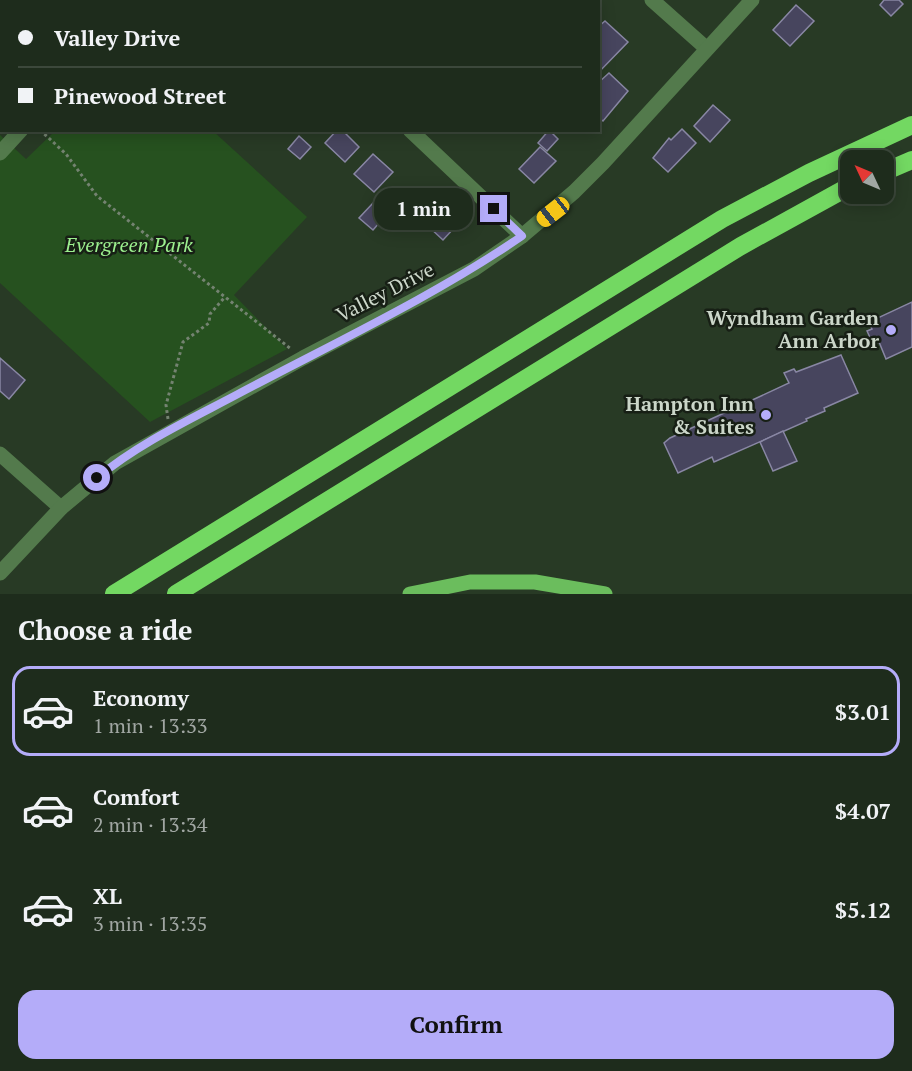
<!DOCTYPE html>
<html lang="en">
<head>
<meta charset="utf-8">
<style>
  :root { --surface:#1e2c1c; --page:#263425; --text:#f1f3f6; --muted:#a1a7a3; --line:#3c483b; --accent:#b4acf9 }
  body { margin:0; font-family:"PT Serif",serif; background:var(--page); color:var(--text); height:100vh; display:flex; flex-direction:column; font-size:22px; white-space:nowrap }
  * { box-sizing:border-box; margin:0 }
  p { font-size:20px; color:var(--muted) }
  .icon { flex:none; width:33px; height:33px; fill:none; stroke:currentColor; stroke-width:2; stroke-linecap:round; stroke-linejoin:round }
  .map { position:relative; height:594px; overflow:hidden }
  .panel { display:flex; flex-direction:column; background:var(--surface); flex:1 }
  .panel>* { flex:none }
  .guide { position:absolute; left:0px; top:0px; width:600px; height:132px; box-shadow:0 3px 15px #0003,0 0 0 2px var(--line); display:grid; align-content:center; height:132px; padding:0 18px; background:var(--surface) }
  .needle { width:39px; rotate:314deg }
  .buttons { position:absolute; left:840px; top:150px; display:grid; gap:12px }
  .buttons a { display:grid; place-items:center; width:54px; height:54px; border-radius:12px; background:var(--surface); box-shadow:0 3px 15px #0003,0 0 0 2px var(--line); font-size:30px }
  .end { position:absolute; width:27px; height:27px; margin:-14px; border:8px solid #b4acf9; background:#111; box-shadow:0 0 0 3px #111 }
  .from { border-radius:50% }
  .bubble { position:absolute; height:42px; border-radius:18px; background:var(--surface); box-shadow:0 3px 15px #0003,0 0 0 2px var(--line); font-size:20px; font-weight:800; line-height:42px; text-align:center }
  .car { position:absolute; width:18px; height:36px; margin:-18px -9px; border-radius:8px; box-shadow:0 0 4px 2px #0007; background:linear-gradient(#f5c518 24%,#345 0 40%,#f5c518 0 76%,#345 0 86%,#f5c518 0) }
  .guide b { display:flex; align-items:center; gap:21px; height:57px; font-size:22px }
  .guide b+b { border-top:2px solid var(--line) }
  .guide i { width:15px; height:15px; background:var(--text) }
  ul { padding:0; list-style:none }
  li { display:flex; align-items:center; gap:18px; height:90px; margin:0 12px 9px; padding:0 6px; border:3px solid transparent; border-radius:18px }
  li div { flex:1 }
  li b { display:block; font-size:22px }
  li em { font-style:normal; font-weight:800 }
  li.on { border-color:var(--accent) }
  li>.icon { width:54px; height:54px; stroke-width:1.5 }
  h2 { padding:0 18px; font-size:27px; line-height:72px }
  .primary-button { display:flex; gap:12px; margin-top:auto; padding:12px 18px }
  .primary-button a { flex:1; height:69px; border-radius:18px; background:var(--accent); color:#111; font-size:24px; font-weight:800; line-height:69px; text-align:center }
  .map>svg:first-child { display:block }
  .green { fill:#26511f }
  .building { fill:#47455e; stroke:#8987a4; stroke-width:1.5 }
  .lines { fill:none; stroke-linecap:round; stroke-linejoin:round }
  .path { stroke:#748371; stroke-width:3; stroke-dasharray:3 3; stroke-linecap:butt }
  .minor { stroke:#537a4c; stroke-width:15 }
  .major { stroke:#6bbd5d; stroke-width:15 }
  .highway { stroke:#73d862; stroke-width:18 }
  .route { stroke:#b4acf9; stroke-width:8 }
  .poi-dot { fill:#b4acf9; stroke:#171f15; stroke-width:2 }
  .labels { text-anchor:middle; stroke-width:5; stroke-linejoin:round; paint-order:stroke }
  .park-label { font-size:20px; font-style:italic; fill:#9cef8e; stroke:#171f15 }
  .street-label { font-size:20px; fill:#cbd6c9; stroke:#171f15 }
  .poi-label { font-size:20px; font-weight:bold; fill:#cbd6c9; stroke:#171f15; text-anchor:end }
</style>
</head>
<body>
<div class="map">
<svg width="912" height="594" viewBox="0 0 912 594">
  <rect width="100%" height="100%" fill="#283a25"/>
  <!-- green -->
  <path class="green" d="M55,131H213L307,217L234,295L287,349L150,422L0,283V135L26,159Z"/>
  <!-- building -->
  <g class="building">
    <path d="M884,0H899L903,4L891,16L880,5Z"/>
    <path d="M796,5L814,21L790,46L773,30Z"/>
    <path d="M605,21L628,42L598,73V27Z"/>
    <path d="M609,73L628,91L603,121L598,117V83Z"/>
    <path d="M713,105L730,120L710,142L694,126Z"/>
    <path d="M682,129L696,143L668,172L653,158L669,138L671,140Z"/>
    <path d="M337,130H342L359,147L345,162L325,143Z"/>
    <path d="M549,130L558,139L547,151L538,143Z"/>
    <path d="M299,136L311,147L300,159L288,149Z"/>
    <path d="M540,147L556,161L534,183L519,169Z"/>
    <path d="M373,154L393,172L374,192L354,174Z"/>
    <path d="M412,189L426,203L413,216L398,204L401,201L398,199Z"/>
    <path d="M373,203L386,215L373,230L359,218Z"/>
    <path d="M440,216L454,228L443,240L429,227Z"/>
    <path d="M912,302V347L886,359L879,342L873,344L867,331L872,329L869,322Z"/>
    <path d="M841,355L858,393L824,408L825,411L806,419L807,421L714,462L712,457L678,473L664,443L670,438L789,383L784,373L794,369L796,372Z"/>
    <path d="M0,358L25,380L9,399L0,391Z"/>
    <path d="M783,431L797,461L773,471L760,442Z"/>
  </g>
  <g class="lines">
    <!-- path -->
    <g class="path">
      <path d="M40,130L66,154L97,196L291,349"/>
      <path d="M168,419L166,405L183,342L209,323L210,314L224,298"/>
    </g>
    <!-- minor -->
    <g class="minor">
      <path d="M268,0L270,2"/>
      <path d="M652,0L706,48"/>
      <path d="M410,130L522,236"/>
      <path d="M0,153L21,130"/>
      <path d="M0,454L61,508"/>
      <path d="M0,573L61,508L115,463L303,358L474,269L522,236L574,192L603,163L752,0"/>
    </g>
    <!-- major -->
    <path class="major" d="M410,594L470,582H535L605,594"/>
    <!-- highway -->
    <g class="highway">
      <path d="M884,172L912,160"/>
      <path d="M114,594L722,219L809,173L912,125"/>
      <path d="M176,594L741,246L850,186"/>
    </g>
  </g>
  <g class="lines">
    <!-- route -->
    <path class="route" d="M97,478C139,443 191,419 238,394C334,343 433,297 522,236L494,209"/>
  </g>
  <!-- markers -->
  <g class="poi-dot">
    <circle cx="891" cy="330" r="6"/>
    <circle cx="766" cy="415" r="6"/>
  </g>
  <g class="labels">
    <!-- park labels -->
    <g class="park-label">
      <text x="129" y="252">Evergreen Park</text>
    </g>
    <!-- street labels -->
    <g class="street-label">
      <text transform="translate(385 292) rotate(-27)" y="7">Valley Drive</text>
    </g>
    <!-- poi labels -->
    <g class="poi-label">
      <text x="879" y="325">Wyndham Garden<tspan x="879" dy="23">Ann Arbor</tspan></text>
      <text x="754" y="411">Hampton Inn<tspan x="754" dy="23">&amp; Suites</tspan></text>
    </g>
  </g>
</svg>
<div class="buttons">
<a><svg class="needle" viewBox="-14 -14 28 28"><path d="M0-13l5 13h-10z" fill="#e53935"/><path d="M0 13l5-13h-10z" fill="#a1a7a3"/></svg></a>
</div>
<i class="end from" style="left:97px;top:478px"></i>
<i class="end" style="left:494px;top:209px"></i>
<div class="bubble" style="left:374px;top:188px;width:99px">1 min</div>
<i class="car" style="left:553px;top:212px;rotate:232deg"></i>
<div class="guide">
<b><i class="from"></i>Valley Drive</b>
<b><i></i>Pinewood Street</b>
</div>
</div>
<section class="panel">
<h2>Choose a ride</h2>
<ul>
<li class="on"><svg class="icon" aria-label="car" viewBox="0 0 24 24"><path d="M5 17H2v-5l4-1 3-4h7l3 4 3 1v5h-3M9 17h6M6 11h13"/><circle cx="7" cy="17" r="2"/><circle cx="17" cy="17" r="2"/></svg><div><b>Economy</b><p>1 min · 13:33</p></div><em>$3.01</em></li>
<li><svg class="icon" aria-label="car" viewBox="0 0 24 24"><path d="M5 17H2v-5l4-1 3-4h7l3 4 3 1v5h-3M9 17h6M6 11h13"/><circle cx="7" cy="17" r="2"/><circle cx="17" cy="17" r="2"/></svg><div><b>Comfort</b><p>2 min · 13:34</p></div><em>$4.07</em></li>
<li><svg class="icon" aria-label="car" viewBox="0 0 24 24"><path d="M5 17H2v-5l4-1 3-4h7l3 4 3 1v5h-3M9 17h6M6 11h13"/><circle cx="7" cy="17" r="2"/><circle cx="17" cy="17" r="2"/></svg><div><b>XL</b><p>3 min · 13:35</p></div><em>$5.12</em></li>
</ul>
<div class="primary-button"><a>Confirm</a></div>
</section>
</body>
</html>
